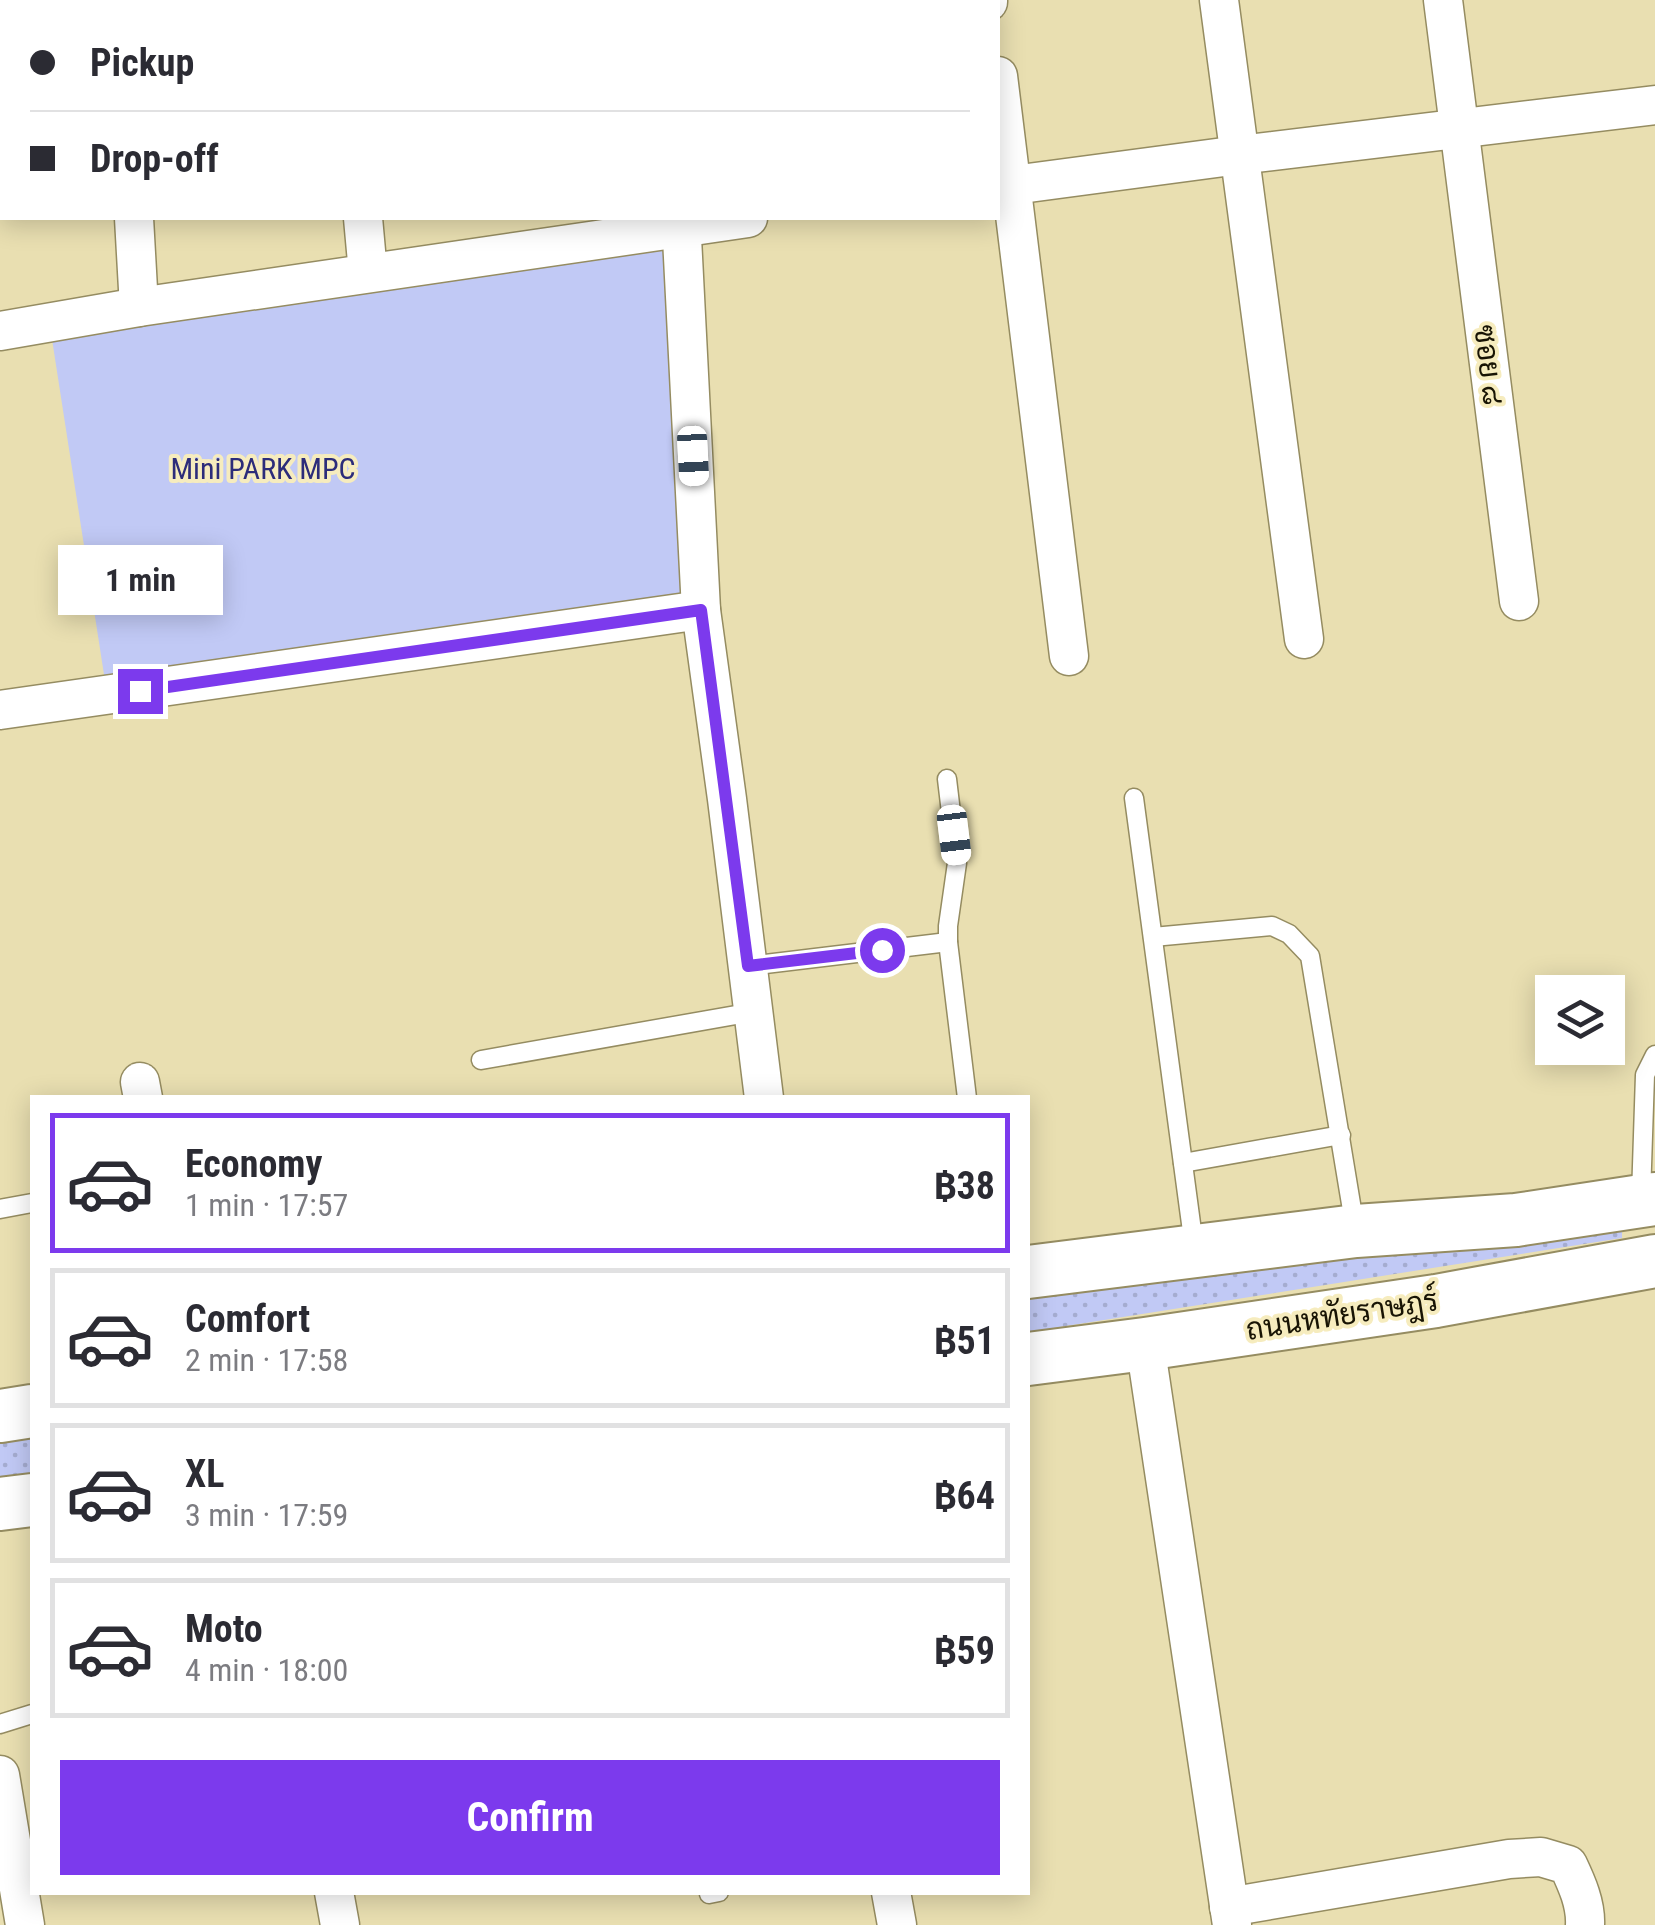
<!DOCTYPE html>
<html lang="en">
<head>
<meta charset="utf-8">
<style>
  :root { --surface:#fff; --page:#f2f2f3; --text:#2b2b33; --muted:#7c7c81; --line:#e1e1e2; --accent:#7c3aed }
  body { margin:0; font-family:"Roboto Condensed",Sarabun,sans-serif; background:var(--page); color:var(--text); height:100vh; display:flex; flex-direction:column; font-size:38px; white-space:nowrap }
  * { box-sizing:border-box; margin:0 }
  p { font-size:32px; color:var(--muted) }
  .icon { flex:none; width:55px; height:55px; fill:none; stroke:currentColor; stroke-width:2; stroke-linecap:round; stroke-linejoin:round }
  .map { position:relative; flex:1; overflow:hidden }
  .side { position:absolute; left:30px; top:1095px; width:1000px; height:800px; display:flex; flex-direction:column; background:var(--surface); border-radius:0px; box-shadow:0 5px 25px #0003 }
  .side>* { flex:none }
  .top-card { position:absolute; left:0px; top:0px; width:1000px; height:220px; box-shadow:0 5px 25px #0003; display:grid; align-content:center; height:220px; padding:0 30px; background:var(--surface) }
  .fabs { position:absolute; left:1535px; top:975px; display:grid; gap:20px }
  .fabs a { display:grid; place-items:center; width:90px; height:90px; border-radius:0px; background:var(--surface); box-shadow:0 5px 25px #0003; font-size:50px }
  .end { position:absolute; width:45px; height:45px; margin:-22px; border:12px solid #7c3aed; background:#fff; box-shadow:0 0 0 5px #fff }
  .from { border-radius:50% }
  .bubble { position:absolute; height:70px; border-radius:0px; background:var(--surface); box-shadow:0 5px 25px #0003; font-size:32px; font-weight:700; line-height:70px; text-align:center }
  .car { position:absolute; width:30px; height:60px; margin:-30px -15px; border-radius:12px; box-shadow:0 0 8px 2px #0007; background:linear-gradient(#fff 24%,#345 0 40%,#fff 0 76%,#345 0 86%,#fff 0) }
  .top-card b { display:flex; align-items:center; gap:35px; height:95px; font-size:38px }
  .top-card b+b { border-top:2px solid var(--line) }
  .top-card i { width:25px; height:25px; background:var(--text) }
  ul { padding:18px 0 0; list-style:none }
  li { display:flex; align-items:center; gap:30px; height:140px; margin:0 20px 15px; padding:0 10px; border:5px solid var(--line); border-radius:0px }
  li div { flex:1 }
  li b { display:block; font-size:38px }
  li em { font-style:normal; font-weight:700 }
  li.active { border-color:var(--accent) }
  li>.icon { width:90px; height:90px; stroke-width:1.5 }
  .button { display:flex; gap:20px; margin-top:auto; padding:20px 30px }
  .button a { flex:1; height:115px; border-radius:0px; background:var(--accent); color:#fff; font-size:40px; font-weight:700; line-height:115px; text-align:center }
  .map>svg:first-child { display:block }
  .grass { fill:url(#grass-dots) }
  .park { fill:#c1c9f5 }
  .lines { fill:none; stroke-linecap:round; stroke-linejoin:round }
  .lane-casing { stroke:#958c61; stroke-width:21 }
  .street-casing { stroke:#958c61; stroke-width:41 }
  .secondary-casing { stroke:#958c61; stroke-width:56 }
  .lane { stroke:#fff; stroke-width:18 }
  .street { stroke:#fff; stroke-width:38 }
  .secondary { stroke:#fff; stroke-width:52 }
  .route { stroke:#7c3aed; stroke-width:12 }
  .labels { text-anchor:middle; stroke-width:8; stroke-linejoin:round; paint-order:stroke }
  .street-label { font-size:30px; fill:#181404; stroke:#f6ecbe }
  .park-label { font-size:30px; fill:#2c2c7a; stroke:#f6ecbe }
</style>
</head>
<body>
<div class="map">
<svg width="1655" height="1925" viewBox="0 0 1655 1925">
  <defs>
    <pattern id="grass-dots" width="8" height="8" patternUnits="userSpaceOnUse" patternTransform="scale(2.5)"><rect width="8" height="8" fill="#c1c9f5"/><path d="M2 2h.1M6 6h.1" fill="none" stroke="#a5acd0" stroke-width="1.8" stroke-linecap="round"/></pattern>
  </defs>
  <rect width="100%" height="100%" fill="#e9dfb1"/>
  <!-- grass -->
  <g class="grass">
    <path d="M1622,1227V1238L1028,1332V1286Z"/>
    <path d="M32,1430V1480L0,1484V1435Z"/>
  </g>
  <!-- park -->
  <path class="park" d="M671,229L699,595L105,681L47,307Z"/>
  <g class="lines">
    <defs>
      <g id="lane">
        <path d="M947,779L957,863L948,926V942L967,1098"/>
        <path d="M1134,798L1194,1246"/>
        <path d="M1153,937L1272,926L1289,934L1310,956L1355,1228"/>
        <path d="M748,966L948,942"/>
        <path d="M481,1060L753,1012"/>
        <path d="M1183,1163L1341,1135"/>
        <path d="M1641,1196L1645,1075L1655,1055"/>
        <path d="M0,1209L32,1203"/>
        <path d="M0,1724L32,1714"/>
        <path d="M709,1894L719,1892"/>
      </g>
      <g id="street">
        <path d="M120,0V2"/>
        <path d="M343,0L344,2"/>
        <path d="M670,0L671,2"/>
        <path d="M988,0V2"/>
        <path d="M1219,0L1304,639"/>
        <path d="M1443,0L1519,601"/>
        <path d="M998,76L1069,656"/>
        <path d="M998,187L1239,155L1655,105"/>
        <path d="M134,218L139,307"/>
        <path d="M363,218L368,273"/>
        <path d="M681,218L701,610L727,799L764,1098"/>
        <path d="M0,331L139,307L748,218"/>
        <path d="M0,710L701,610"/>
        <path d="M140,1082L143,1098"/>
        <path d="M1145,1344L1232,1925"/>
        <path d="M0,1775L25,1925"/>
        <path d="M334,1892L340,1925"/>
        <path d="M891,1892L897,1925"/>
        <path d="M1229,1907L1509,1859L1541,1857L1568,1865C1577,1884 1586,1904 1585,1925"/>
      </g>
      <g id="secondary">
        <path d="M1028,1272L1356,1231L1516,1220L1655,1199"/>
        <path d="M1028,1359L1145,1344L1436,1301L1655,1261"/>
        <path d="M0,1416L32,1411"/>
        <path d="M0,1504L32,1500"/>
      </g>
    </defs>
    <!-- lane casing -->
    <use href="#lane" class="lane-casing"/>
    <!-- street casing -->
    <use href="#street" class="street-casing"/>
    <!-- secondary casing -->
    <use href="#secondary" class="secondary-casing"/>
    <!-- lane -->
    <use href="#lane" class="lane"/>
    <!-- street -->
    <use href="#street" class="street"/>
    <!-- secondary -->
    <use href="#secondary" class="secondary"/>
  </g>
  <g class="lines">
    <!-- route -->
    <path class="route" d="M140,691L701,610L748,966L882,950"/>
  </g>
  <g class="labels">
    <!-- street labels -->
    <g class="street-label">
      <text transform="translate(1489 365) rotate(83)" y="10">ซอย ๘</text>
      <text transform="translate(1342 1315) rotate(-9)" y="10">ถนนหทัยราษฎร์</text>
    </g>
    <!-- park labels -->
    <g class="park-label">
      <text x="263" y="479">Mini PARK MPC</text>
    </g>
  </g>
</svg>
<div class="fabs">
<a><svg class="icon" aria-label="layers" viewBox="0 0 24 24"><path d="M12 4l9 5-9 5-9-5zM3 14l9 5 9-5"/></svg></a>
</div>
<i class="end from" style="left:882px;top:950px"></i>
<i class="end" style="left:140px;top:691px"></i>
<div class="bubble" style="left:58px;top:545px;width:165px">1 min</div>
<i class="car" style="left:693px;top:456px;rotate:177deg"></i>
<i class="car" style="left:954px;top:835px;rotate:173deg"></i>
<div class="top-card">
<b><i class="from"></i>Pickup</b>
<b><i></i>Drop-off</b>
</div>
<section class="side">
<ul>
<li class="active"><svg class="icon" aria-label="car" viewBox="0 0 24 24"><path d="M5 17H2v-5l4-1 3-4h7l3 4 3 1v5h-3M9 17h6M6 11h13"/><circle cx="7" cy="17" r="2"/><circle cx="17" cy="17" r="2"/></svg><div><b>Economy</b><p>1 min · 17:57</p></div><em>฿38</em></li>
<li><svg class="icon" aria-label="car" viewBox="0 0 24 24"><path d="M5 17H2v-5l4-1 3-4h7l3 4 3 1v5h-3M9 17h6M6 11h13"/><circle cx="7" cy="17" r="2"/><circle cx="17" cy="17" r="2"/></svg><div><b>Comfort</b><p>2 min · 17:58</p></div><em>฿51</em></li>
<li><svg class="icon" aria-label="car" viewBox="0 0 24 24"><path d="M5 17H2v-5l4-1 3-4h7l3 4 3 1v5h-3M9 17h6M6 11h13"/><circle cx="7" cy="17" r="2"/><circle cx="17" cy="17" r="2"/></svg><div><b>XL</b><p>3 min · 17:59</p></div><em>฿64</em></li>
<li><svg class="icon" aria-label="car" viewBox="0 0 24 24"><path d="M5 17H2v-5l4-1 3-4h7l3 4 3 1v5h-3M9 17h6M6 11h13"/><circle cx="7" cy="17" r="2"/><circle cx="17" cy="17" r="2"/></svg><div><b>Moto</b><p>4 min · 18:00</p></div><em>฿59</em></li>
</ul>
<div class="button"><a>Confirm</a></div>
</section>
</div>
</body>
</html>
